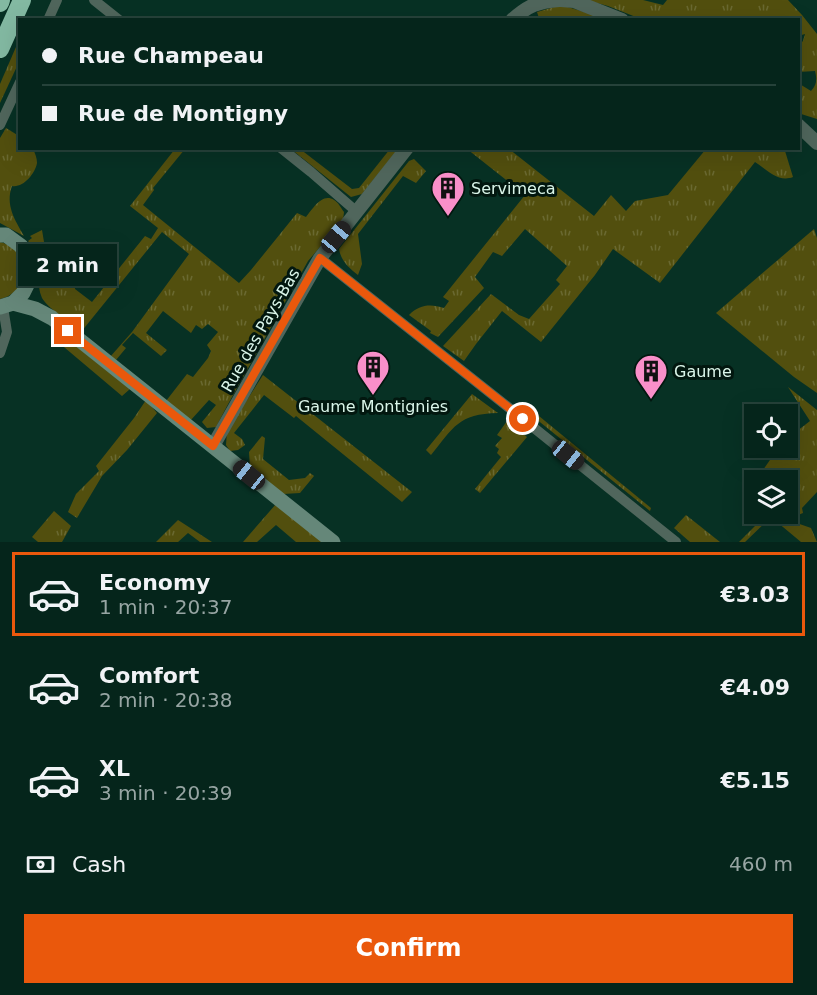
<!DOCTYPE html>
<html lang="en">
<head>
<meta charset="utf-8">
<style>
  :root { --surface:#05251b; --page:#133128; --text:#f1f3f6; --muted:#97a5a3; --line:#26423a; --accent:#ea580c }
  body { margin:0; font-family:"DejaVu Sans",sans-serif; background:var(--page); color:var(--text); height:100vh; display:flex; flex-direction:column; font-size:22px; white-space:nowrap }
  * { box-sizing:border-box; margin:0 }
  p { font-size:20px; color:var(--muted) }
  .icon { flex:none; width:33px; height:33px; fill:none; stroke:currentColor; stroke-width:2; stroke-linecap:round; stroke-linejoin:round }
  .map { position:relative; height:542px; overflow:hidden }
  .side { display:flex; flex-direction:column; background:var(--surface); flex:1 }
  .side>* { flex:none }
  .guide { position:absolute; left:18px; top:18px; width:782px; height:132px; border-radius:0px; box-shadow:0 6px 24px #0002,0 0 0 2px var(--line); display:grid; align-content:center; height:132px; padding:0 24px; background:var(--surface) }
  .tools { position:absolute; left:744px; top:404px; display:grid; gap:12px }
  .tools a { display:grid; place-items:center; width:54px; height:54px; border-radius:0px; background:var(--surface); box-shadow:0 6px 24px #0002,0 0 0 2px var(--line); font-size:30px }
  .end { position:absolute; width:27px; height:27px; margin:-14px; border:8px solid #ea580c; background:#fff; box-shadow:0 0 0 3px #fff }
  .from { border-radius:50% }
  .bubble { position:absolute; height:42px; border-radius:0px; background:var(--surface); box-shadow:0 6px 24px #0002,0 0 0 2px var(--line); font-size:20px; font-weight:700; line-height:42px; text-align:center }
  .car { position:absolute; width:18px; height:36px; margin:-18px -9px; border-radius:8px; box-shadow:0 0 4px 2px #0007; background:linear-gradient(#222 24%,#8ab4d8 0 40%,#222 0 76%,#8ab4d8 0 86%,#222 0) }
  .guide b { display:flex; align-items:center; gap:21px; height:57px; font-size:22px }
  .guide b+b { border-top:2px solid var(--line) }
  .guide i { width:15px; height:15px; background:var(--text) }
  ul { padding:10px 0 0; list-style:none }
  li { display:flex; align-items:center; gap:18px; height:84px; margin:0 12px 9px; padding:0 12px; border:3px solid transparent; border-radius:0px }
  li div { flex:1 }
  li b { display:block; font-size:22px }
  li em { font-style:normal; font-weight:700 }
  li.current { border-color:var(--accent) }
  li>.icon { width:54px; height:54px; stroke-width:1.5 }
  .pay { display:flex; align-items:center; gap:15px; height:66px; padding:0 24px; font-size:22px }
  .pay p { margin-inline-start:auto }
  .cta { display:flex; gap:12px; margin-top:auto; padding:12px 24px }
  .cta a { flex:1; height:69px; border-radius:0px; background:var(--accent); color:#fff; font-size:24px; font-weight:700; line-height:69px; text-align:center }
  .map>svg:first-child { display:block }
  .grass { fill:url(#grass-tufts) }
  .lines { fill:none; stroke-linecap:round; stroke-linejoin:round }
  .minor { stroke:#50665c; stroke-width:10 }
  .tertiary { stroke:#50665c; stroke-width:14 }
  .secondary { stroke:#658779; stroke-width:15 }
  .motorway { stroke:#83b9a2; stroke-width:18 }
  .route { stroke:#ea580c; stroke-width:8 }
  .labels { text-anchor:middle; stroke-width:6; stroke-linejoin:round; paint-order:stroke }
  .poi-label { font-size:16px; fill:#daf5e9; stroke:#02170f; text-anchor:start }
  .street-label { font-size:16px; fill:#daf5e9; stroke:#02170f }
</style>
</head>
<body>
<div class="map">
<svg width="817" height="542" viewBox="0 0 817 542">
  <defs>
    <pattern id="grass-tufts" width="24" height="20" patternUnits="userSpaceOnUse" patternTransform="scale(1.5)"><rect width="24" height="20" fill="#524f0e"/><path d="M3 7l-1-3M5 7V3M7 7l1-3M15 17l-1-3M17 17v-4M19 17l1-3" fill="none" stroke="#6a6931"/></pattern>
  </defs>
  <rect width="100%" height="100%" fill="#073124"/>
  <!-- grass -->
  <g class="grass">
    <path d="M586,0H643L663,5L667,0H788L802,15L817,34V119L798,113V83L811,91C817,85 817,79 815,71L798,72L799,45L803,41L805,34L798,36V20L641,19L608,6Z"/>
    <path d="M561,5L591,14L604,19L559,20L545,16L539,18L537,12Z"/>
    <path d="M19,40V62L0,103V84Z"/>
    <path d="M6,128L19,136L20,148L33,149C35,153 37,158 37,163C35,174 23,188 12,186C5,205 15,220 24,236L0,223V138Z"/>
    <path d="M782,148L785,151L793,177C778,183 766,169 755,162L660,283L613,249L595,275L541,342L502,311L476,344L464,361L443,346L491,294L519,315L529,319L560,284L556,280L567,266L525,229L502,256L493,252L475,277L484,288L438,337L430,333L431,331L409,315C420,304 431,304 444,308L449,301L443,297L525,195L467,149H509L594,216L611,195L626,211L635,201L668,195L706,149Z"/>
    <path d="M175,149H185L153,188L154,190L143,205L239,283L251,270L297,213L306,217C312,210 322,192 334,200C338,202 341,208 344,212L343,220L308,261L227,406L216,427L207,428L202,422L216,405L209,400L190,421L166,401L187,374L193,377L208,358L211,351L207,345L218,332L208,324L202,329L196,325L191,333L163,311L146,333L167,350L161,356L133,333L122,345L126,348L116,360L110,357L132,332L189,254L162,232L81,332C72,325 47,307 42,298C34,280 44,255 28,241L32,238L30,236L42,230L44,242L72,265L75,289L92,302L145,236L151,239L158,228L130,206Z"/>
    <path d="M291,149H300L352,189L359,188L390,149H398L362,194L351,197Z"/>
    <path d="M414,159L426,171L416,183L403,176L358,234L362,264L358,275C349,268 341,261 339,249L409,161Z"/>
    <path d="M814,229L817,238V393L794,377L716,313Z"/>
    <path d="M0,242C32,249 31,292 0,299Z"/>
    <path d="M57,331L130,389L122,396L58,342L57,344L52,340V335Z"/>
    <path d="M263,375L412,492L402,502L296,416L294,418L264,395L234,433L242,439L245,445L238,450L230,451L226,445L227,431Z"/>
    <path d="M788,387L817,410V492L802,508L803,513L798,515L788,513V480H763V470L779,447H788V438L810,421Z"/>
    <path d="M472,394L498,413C458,414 454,427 431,455L426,450Z"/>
    <path d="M146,400L157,413L127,450L102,476L77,518L68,512L76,494L99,471L96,466L134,418Z"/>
    <path d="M528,407L651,508L650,511L525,410Z"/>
    <path d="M507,421L527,437L480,493L475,489L501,457L497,453L499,449L495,446L502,438L497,435Z"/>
    <path d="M262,436L265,438L263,459L289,480L305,478L310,473L314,476L300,493L283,494L250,468L249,452Z"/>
    <path d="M276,504L324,542H296L276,525L257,542H243Z"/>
    <path d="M54,511L71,526L62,542H38L32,537Z"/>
    <path d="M768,513L811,528L817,542H801L771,517L745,542H739Z"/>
    <path d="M686,515L720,542H690L674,528Z"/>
    <path d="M178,520L212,542H200L188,533L178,542H156Z"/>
  </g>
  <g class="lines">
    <!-- minor -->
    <g class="minor">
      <path d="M94,0L119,20"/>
      <path d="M48,20L57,0"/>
      <path d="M0,125L20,82"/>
      <path d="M281,148L311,172L357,212"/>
      <path d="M320,258L508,407L676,542"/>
      <path d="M0,353L7,332L3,307"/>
    </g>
    <!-- tertiary -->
    <g class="tertiary">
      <path d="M561,0L574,1L622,20"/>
      <path d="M512,20C529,5 537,2 559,0"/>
      <path d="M798,125L817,143"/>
      <path d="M213,446L320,258L407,148"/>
    </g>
    <!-- secondary -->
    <g class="secondary">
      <path d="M0,235H6L21,246L30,262L29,281L23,293L13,303L0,307"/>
      <path d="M13,303L35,309L52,318L333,542"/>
    </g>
    <!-- motorway -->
    <g class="motorway">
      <path d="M0,3L1,0"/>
      <path d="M0,49L22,0"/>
    </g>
  </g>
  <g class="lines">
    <!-- route -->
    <path class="route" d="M68,331L213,446L320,258L523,419"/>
  </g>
  <!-- icons -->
  <defs>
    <symbol id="building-pin" viewBox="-11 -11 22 30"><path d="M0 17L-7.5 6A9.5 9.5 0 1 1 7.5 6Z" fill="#f98fc9" stroke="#02170f"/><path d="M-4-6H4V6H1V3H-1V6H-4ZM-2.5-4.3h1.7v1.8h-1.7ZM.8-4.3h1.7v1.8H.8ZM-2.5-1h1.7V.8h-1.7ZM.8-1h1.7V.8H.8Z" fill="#111"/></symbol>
  </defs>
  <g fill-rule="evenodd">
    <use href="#building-pin" x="429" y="169" width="38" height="52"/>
    <use href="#building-pin" x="354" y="348" width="38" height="52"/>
    <use href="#building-pin" x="632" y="352" width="38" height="52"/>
  </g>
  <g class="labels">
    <!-- poi labels -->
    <g class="poi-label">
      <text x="471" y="194">Servimeca</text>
      <text x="674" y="377">Gaume</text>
      <text x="373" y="412" text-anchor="middle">Gaume Montignies</text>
    </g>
    <!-- street labels -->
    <g class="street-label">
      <text transform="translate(260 330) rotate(-60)" y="6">Rue des Pays-Bas</text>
    </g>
  </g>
</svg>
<div class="tools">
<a><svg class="icon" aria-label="locate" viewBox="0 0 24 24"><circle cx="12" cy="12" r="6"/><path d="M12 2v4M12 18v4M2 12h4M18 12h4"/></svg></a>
<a><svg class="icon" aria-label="layers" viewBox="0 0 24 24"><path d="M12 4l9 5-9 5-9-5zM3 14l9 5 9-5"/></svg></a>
</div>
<i class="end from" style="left:523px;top:419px"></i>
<i class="end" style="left:68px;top:331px"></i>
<div class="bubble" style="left:18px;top:244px;width:99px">2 min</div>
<i class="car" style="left:336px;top:237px;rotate:40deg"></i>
<i class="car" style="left:568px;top:455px;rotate:129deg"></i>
<i class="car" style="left:249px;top:475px;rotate:309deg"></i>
<div class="guide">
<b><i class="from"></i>Rue Champeau</b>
<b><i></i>Rue de Montigny</b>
</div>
</div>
<section class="side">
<ul>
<li class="current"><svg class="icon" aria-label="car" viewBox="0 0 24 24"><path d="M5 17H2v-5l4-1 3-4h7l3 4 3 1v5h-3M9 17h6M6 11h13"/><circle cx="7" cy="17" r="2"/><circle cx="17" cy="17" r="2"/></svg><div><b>Economy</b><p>1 min · 20:37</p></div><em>€3.03</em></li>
<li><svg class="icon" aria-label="car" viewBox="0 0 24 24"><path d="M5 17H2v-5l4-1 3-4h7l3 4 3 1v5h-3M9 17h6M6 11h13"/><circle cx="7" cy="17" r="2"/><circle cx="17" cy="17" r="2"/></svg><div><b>Comfort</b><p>2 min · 20:38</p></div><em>€4.09</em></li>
<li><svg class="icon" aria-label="car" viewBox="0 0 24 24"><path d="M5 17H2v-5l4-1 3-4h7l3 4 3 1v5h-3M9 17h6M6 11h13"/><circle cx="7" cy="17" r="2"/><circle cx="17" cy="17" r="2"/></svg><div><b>XL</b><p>3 min · 20:39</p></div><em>€5.15</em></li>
</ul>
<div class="pay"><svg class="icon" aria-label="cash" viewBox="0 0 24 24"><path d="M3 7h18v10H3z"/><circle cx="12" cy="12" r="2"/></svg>Cash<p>460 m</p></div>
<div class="cta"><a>Confirm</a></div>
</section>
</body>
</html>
